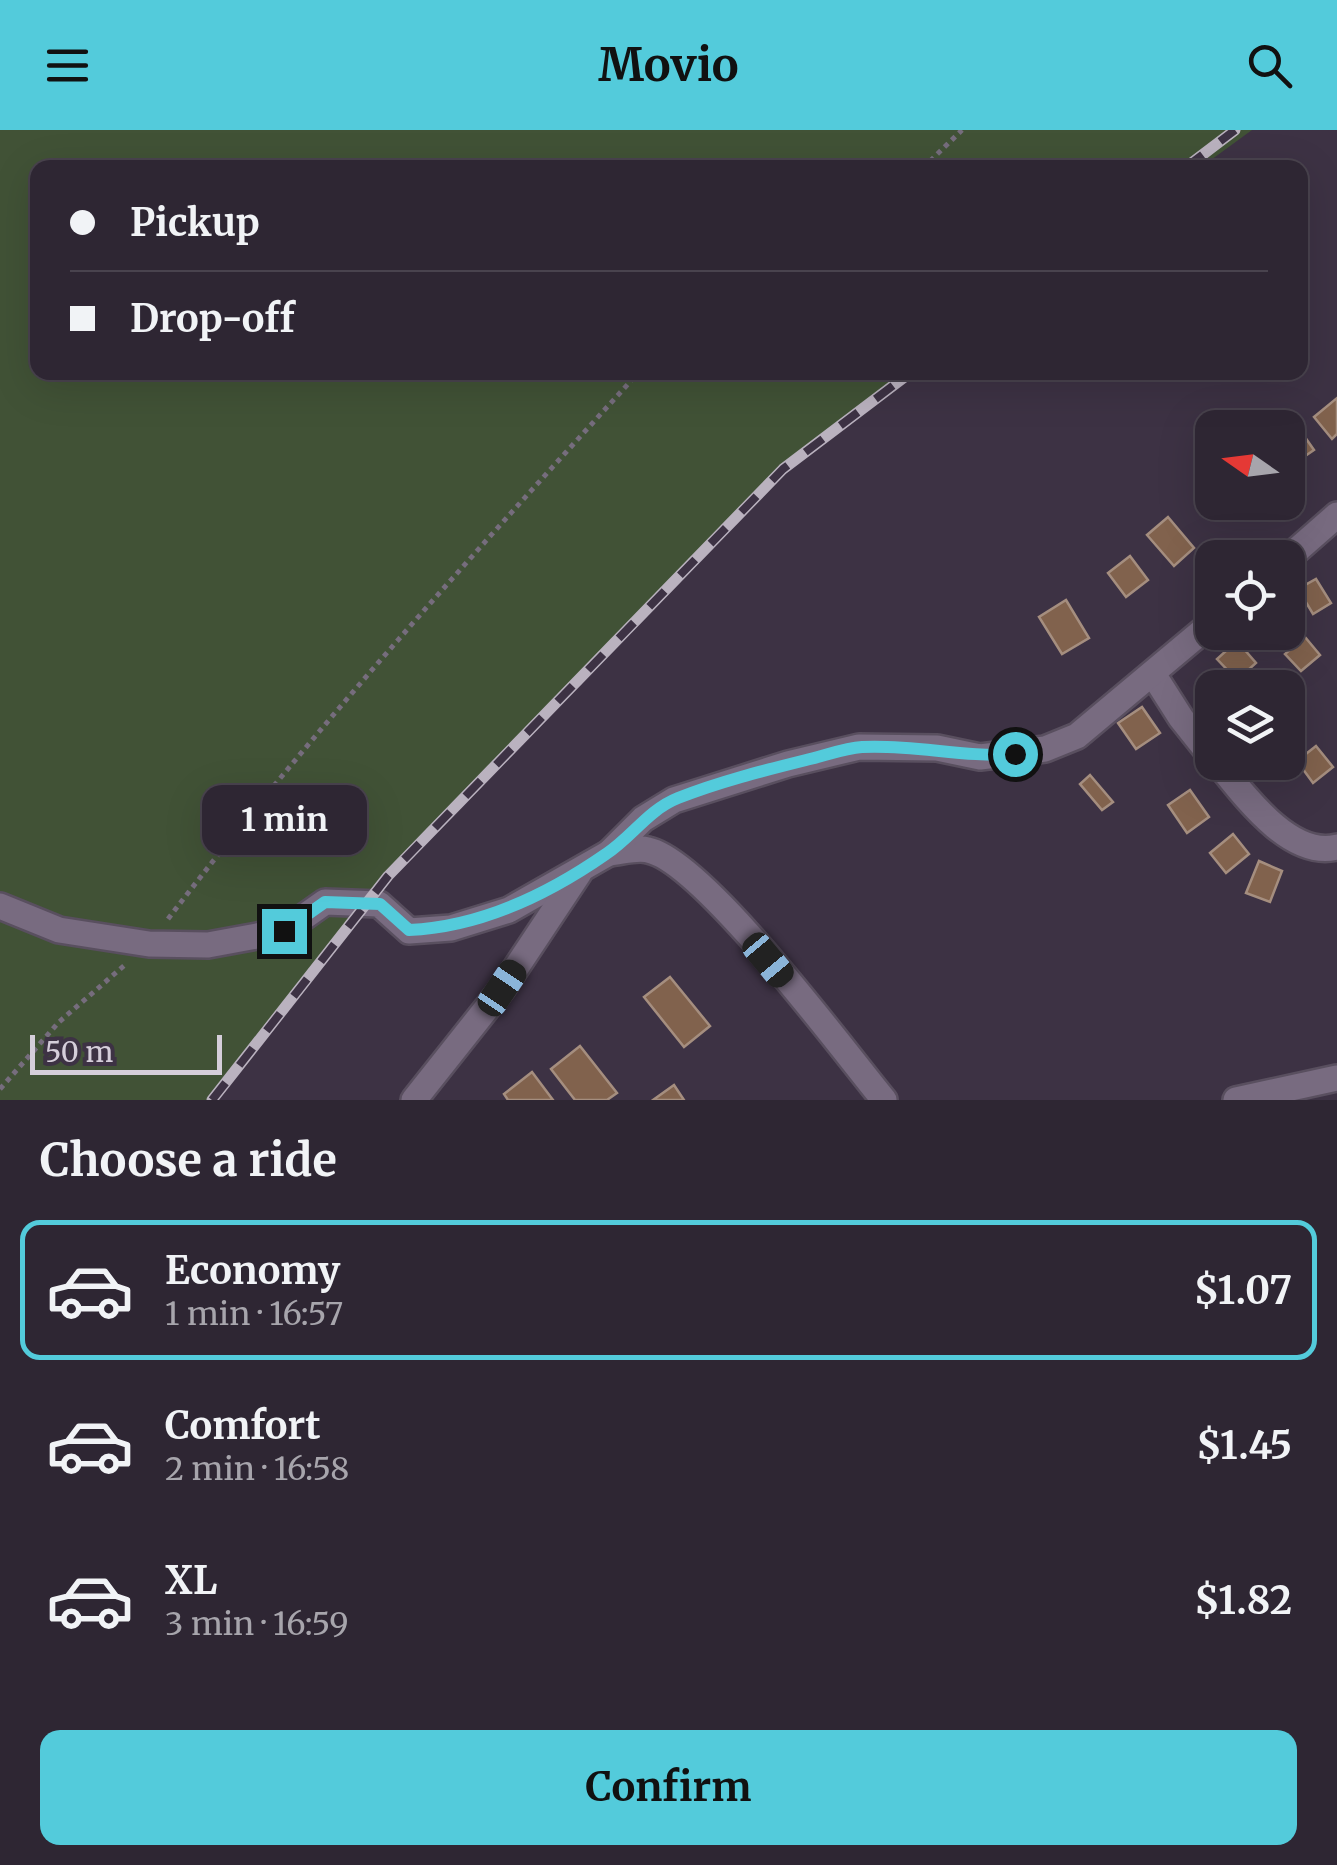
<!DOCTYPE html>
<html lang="en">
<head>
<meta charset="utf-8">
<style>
  :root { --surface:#2e2633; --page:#3a323f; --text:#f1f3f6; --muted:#a7a5ac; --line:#49434e; --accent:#53cbdb }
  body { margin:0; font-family:Merriweather,serif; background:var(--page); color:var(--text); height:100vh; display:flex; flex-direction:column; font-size:38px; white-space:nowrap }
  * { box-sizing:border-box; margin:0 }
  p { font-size:32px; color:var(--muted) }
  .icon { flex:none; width:55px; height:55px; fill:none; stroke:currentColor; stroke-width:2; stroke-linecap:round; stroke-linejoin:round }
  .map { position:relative; height:970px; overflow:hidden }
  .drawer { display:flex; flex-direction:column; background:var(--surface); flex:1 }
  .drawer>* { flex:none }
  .top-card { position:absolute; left:30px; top:30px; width:1278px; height:220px; border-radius:20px; box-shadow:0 10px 40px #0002,0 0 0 2px var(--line); display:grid; align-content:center; height:220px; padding:0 40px; background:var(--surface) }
  .needle { width:65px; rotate:284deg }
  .controls { position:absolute; left:1195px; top:280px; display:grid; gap:20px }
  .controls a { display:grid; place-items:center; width:110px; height:110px; border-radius:20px; background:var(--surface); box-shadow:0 10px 40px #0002,0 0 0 2px var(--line); font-size:50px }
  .scale { position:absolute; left:30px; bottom:25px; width:192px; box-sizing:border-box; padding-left:10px; border:5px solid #d5ceda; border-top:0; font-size:28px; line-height:35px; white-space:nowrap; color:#d5ceda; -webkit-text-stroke:8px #3d3244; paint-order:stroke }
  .end { position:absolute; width:45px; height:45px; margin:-22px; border:12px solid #53cbdb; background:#111; box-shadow:0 0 0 5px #111 }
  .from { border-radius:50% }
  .bubble { position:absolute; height:70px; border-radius:20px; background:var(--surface); box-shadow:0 10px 40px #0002,0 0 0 2px var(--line); font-size:32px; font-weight:700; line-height:70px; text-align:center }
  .car { position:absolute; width:30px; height:60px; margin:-30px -15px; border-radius:12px; box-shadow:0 0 8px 2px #0007; background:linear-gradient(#222 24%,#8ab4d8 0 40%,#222 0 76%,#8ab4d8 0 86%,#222 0) }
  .top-card b { display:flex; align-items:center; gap:35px; height:95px; font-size:38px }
  .top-card b+b { border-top:2px solid var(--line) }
  .top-card i { width:25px; height:25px; background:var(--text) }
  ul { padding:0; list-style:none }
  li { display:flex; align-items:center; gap:30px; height:140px; margin:0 20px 15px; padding:0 20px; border:5px solid transparent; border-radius:20px }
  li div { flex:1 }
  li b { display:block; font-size:38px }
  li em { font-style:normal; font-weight:700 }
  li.selected { border-color:var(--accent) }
  li>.icon { width:90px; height:90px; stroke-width:1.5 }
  h2 { padding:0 40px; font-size:45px; line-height:120px }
  .primary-button { display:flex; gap:20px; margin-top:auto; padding:20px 40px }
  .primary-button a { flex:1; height:115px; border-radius:20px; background:var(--accent); color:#111; font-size:40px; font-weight:700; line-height:115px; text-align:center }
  header { display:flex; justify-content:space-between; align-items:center; height:130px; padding:0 40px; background:var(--accent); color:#111; font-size:45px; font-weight:700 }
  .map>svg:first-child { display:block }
  .green { fill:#415236 }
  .building { fill:#81624d; stroke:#a58e7f; stroke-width:2.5 }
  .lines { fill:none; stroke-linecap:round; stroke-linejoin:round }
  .minor-casing { stroke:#594f5f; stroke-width:30 }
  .path { stroke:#766d7d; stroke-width:5; stroke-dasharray:5 5; stroke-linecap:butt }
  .minor { stroke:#786b80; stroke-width:25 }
  .rail-casing { stroke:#bab2bf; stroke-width:11 }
  .rail { stroke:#3d3244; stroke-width:8; stroke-dasharray:22; stroke-linecap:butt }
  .route { stroke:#53cbdb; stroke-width:12 }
</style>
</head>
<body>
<header><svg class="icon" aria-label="menu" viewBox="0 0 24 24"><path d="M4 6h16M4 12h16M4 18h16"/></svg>Movio<svg class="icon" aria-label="search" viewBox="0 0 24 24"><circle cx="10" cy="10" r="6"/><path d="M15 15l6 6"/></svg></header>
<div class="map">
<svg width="1337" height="970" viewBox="0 0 1337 970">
  <rect width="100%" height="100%" fill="#3d3244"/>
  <!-- green -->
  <path class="green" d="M0,0H1252L1200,38H38V242L916,243L783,339L388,746L212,970H0Z"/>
  <!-- building -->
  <g class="building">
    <path d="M1337,268V304L1332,309L1314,287Z"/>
    <path d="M1293,290L1314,320L1292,335L1288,329V298H1282Z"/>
    <path d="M1168,387L1194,418L1174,436L1147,405Z"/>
    <path d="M1130,426L1148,450L1126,467L1108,443Z"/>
    <path d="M1316,449L1331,473L1313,484L1298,459Z"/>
    <path d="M1066,470L1089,508L1062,524L1039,487Z"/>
    <path d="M1305,507L1320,525L1301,541L1285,524Z"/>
    <path d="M1237,511L1256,533L1237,550L1217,529Z"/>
    <path d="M1142,577L1160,603L1136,619L1118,593Z"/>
    <path d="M1316,616L1333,637L1313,653L1297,631Z"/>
    <path d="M1090,645L1113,672L1102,680L1080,654Z"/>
    <path d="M1190,660L1209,687L1187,703L1168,675Z"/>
    <path d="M1233,704L1249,724L1226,743L1210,723Z"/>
    <path d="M1259,731L1282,741L1270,772L1246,763Z"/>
    <path d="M670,847L710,896L684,917L644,867Z"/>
    <path d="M580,916L617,963L607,970H575L551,939Z"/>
    <path d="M532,942L553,970H508L504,964Z"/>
    <path d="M674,955L684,970H653Z"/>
  </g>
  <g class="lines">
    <defs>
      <g id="minor">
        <path d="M1288,428L1337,385"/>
        <path d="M1153,544L1181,588L1212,627"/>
        <path d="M1217,632C1244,665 1290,729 1337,717"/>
        <path d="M609,723C621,722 637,717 648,720C703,731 842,919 884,970"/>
        <path d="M0,776L59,800L149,814L208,815L284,801L325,772L379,774L409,801L451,798L509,780L609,723L643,689L674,670L788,634L859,617L937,618L980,627L1045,619L1077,606L1212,493"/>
        <path d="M414,970L502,859L579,743"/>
        <path d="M1236,970L1337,948"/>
      </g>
    </defs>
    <!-- minor casing -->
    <use href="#minor" class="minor-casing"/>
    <!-- path -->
    <g class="path">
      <path d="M923,38L962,0"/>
      <path d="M168,789C314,598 477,420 639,242"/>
      <path d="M0,959L59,892L126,834"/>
    </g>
    <!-- minor -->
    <use href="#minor" class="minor"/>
    <defs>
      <g id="rail">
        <path d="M1185,38L1235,0"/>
        <path d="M212,970L388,746L783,339L911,242"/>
      </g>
    </defs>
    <!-- rail casing -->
    <use href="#rail" class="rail-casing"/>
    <!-- rail -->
    <use href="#rail" class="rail"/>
  </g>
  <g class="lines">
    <!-- route -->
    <path class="route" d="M284,801L325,772L380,774L409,800C481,797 547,765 606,724C632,707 648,680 678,668C721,651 766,640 810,629C827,625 845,618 862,617C914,614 964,628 1015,624"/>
  </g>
</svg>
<div class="controls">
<a><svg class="needle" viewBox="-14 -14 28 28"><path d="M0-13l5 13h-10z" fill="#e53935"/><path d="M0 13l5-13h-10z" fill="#a7a5ac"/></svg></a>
<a><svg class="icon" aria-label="locate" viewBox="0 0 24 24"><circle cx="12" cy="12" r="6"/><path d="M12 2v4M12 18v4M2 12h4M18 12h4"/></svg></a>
<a><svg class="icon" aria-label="layers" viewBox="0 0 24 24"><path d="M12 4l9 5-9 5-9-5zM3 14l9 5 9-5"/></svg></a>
</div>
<div class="scale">50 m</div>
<i class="end from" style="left:1015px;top:624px"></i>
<i class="end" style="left:284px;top:801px"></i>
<div class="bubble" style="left:202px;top:655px;width:165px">1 min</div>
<i class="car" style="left:768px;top:830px;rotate:140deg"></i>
<i class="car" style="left:502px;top:858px;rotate:34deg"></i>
<div class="top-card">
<b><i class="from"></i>Pickup</b>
<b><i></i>Drop-off</b>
</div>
</div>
<section class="drawer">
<h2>Choose a ride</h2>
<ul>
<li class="selected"><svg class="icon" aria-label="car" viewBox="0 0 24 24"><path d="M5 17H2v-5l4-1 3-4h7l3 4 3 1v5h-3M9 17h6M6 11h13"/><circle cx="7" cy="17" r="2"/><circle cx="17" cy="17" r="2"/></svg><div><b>Economy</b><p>1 min · 16:57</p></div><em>$1.07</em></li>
<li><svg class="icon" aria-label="car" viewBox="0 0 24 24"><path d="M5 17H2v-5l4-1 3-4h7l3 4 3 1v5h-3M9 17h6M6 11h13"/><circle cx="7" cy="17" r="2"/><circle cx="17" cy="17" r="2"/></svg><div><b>Comfort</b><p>2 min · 16:58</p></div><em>$1.45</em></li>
<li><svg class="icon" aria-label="car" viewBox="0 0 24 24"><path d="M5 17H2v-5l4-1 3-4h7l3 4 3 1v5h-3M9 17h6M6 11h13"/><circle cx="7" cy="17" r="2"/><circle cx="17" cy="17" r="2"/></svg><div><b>XL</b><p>3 min · 16:59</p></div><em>$1.82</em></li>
</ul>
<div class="primary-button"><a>Confirm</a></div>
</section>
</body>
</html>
